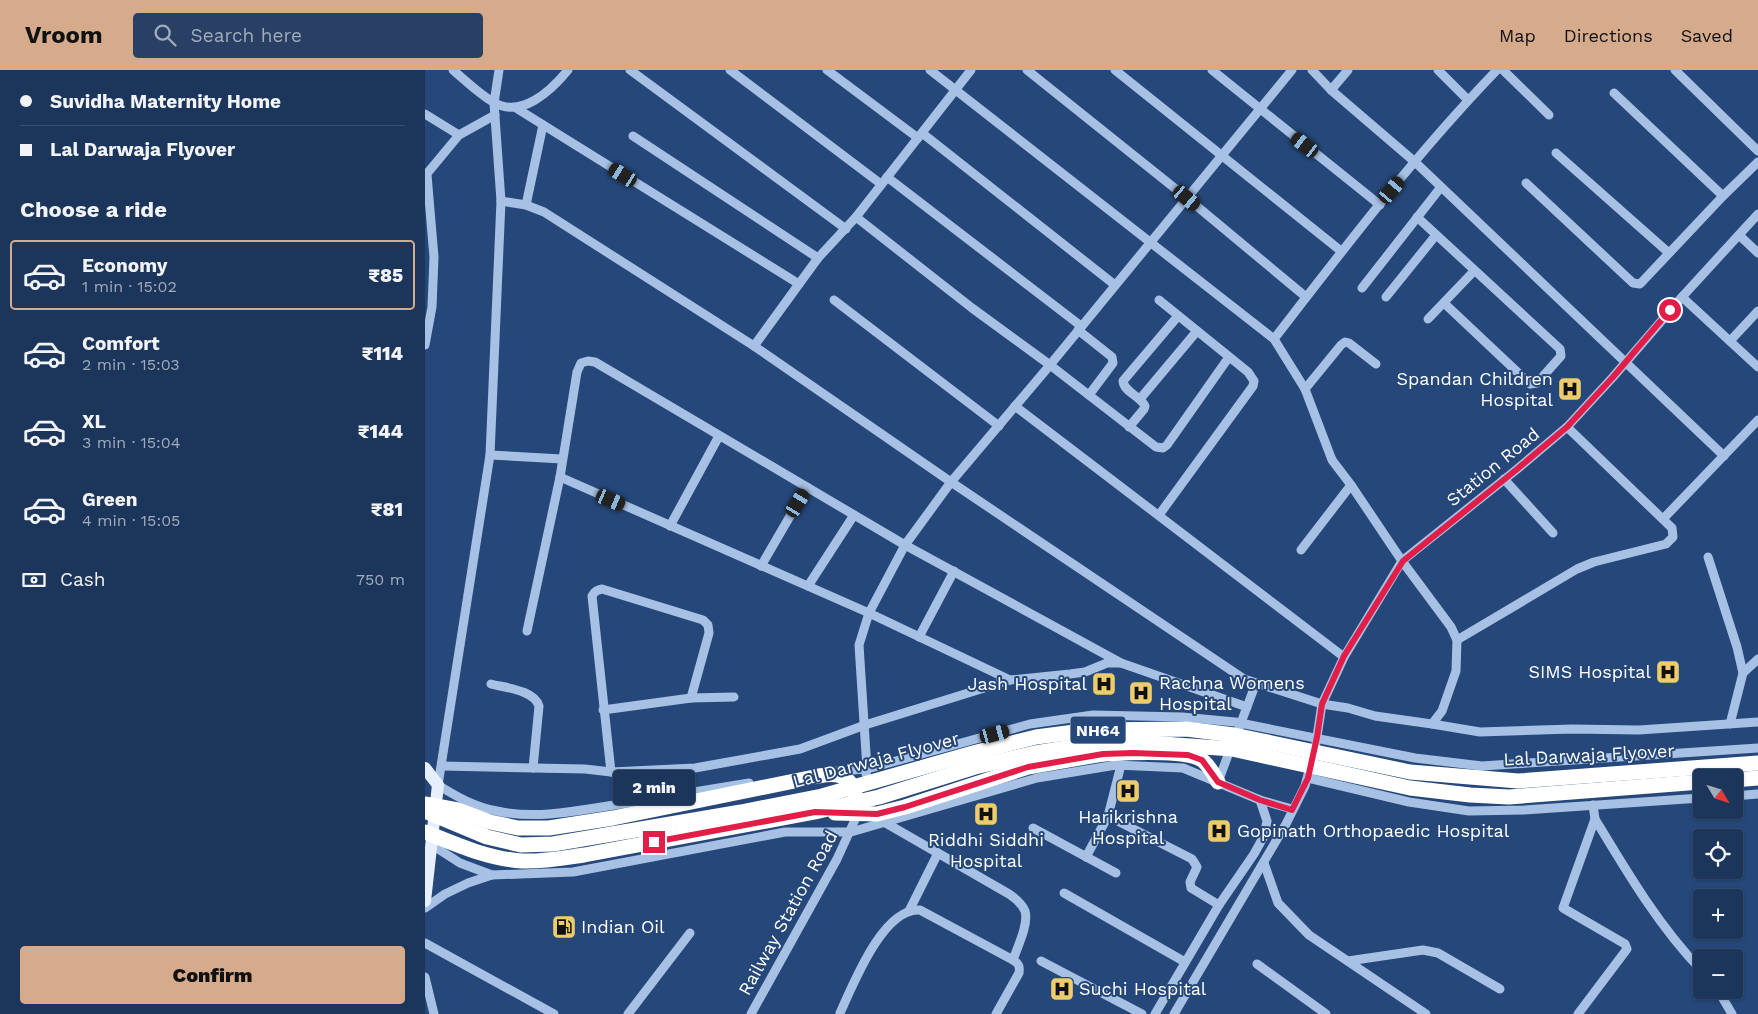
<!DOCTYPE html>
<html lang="en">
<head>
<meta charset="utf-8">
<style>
  :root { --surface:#1c355b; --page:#294064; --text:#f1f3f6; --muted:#a0abbb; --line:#3a5071; --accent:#d6ab8b }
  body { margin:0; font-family:"Work Sans",sans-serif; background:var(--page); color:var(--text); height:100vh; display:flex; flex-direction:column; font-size:19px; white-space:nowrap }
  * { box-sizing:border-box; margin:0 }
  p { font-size:16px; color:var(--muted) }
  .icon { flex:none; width:28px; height:28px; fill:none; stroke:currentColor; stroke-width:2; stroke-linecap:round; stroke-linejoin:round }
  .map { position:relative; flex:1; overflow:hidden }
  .details { display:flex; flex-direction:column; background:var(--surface); width:425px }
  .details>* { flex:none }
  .guide { display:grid; align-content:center; height:110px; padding:0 20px; background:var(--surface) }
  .needle { width:32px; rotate:128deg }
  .controls { position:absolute; left:1268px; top:699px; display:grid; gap:10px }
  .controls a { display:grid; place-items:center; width:50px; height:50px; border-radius:5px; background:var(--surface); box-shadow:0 1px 4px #0004,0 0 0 1px var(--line); font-size:25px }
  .end { position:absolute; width:22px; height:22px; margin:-11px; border:6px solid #e11d48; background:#fff; box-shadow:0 0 0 2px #fff }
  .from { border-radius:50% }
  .bubble { position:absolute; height:35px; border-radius:5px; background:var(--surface); box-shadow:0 1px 4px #0004,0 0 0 1px var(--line); font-size:16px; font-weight:800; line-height:35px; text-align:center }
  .car { position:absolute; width:15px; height:30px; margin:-15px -8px; border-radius:6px; box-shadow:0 0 4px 1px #0007; background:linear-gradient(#222 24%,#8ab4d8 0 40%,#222 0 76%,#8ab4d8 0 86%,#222 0) }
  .guide b { display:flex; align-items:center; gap:18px; height:48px; font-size:19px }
  .guide b+b { border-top:1px solid var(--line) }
  .guide i { width:12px; height:12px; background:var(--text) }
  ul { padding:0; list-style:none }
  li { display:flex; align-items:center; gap:15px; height:70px; margin:0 10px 8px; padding:0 10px; border:2px solid transparent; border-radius:5px }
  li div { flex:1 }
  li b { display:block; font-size:19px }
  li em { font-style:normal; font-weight:800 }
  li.selected { border-color:var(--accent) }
  li>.icon { width:45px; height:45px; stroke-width:1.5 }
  h2 { padding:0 20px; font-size:22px; line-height:60px }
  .pay { display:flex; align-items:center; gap:12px; height:55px; padding:0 20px; font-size:19px }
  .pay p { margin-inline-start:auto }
  .primary-button { display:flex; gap:10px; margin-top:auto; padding:10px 20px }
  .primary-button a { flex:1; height:58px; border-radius:5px; background:var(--accent); color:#111; font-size:20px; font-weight:800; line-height:58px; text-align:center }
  header { display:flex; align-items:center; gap:30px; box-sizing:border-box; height:70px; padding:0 25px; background:var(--accent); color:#111 }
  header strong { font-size:24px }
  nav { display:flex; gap:28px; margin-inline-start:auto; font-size:18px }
  .search { width:350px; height:45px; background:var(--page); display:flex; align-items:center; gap:12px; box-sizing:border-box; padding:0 18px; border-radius:5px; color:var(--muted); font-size:19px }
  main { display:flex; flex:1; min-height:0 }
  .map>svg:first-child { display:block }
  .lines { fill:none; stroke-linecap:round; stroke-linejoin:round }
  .minor { stroke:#a7c1e4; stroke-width:9 }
  .major { stroke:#e7effc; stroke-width:12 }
  .highway { stroke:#fff; stroke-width:15 }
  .highway-bridge { stroke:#fff; stroke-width:15 }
  .route { stroke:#e11d48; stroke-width:6 }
  .labels { text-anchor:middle; stroke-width:4; stroke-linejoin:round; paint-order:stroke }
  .shield { fill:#254779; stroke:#bec8d7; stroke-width:1 }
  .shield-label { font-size:16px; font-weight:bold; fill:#fff }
  .poi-label { font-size:18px; fill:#fff; stroke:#254779; text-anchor:start }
  .street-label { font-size:18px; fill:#fff; stroke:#254779 }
</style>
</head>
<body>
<header>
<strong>Vroom</strong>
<div class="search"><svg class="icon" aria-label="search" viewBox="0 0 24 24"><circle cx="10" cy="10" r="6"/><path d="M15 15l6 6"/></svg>Search here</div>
<nav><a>Map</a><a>Directions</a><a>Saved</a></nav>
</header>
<main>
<section class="details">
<div class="guide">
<b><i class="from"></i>Suvidha Maternity Home</b>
<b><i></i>Lal Darwaja Flyover</b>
</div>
<h2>Choose a ride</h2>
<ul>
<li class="selected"><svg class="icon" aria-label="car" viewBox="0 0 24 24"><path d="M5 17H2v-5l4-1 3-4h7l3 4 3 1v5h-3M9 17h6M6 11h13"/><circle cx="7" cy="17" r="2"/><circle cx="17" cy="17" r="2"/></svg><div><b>Economy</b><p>1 min · 15:02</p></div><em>₹85</em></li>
<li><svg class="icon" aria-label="car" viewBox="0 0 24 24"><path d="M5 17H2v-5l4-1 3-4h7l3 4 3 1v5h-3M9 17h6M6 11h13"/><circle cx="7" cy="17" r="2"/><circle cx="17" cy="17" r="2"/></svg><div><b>Comfort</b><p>2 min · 15:03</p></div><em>₹114</em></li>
<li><svg class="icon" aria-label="car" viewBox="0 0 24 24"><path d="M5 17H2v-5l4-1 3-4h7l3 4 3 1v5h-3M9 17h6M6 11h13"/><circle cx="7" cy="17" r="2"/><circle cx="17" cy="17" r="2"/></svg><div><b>XL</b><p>3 min · 15:04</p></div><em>₹144</em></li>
<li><svg class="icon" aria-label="car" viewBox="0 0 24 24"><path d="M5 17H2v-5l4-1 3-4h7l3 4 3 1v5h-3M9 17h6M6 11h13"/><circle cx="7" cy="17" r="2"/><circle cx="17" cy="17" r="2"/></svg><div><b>Green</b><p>4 min · 15:05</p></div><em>₹81</em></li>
</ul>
<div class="pay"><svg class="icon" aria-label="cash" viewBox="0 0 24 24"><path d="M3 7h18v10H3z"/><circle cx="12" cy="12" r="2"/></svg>Cash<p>750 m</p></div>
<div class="primary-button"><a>Confirm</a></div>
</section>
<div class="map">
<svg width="1333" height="944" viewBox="0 0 1333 944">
  <rect width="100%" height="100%" fill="#254779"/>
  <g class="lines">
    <!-- minor -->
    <g class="minor">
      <path d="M28,0C41,11 53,23 68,32C96,49 126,21 143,0"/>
      <path d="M74,0L69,33L76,131L65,385L13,715C32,727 50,737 72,741C113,750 156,740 196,734C239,727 282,720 324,713"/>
      <path d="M205,0L421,159"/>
      <path d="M305,0L456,114"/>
      <path d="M402,0L493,68"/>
      <path d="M505,0L849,269L880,319L907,390L926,415L977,491L1026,557L1032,570L1031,601L1017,641L1007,654L1055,662L1147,659L1214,660L1333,652"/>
      <path d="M602,0L762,128L881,227"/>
      <path d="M690,0L916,181"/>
      <path d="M787,0L955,135"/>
      <path d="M887,0L906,20L990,92L1299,386"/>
      <path d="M1013,0L1043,30"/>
      <path d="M1078,0L1124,45"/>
      <path d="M1250,0L1333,81"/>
      <path d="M906,20L923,0"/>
      <path d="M1189,23L1298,126"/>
      <path d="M91,38L374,214L393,188L431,147L546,0"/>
      <path d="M0,44L34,65"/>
      <path d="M497,63L690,215"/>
      <path d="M208,66L393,188"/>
      <path d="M1131,83L1244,183"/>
      <path d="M0,106L34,65L70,45"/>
      <path d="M462,107L656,256"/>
      <path d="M1101,113L1208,213L1215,214L1298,126L1333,92"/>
      <path d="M76,131L101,135L119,142L329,276L526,412L819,609L897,634L923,638L950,646L1007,654"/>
      <path d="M101,135L118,55"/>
      <path d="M431,147L547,238L625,295L731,377L738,378L742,375L804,287"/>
      <path d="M992,147L1135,279L1136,286L1112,313L1105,314L1019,233"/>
      <path d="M1314,165L1333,183"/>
      <path d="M937,218L1016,117"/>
      <path d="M961,227L1011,165"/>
      <path d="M1257,227L1333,297"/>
      <path d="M409,230L574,356"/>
      <path d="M1003,249L1049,201"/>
      <path d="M653,260L687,287L688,293L664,325"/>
      <path d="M849,269C920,177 991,84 1072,0"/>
      <path d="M1305,271L1333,241"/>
      <path d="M0,275L7,237L9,187L2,105"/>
      <path d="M329,276L374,214"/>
      <path d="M880,319L916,275L920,272L924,273L951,294"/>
      <path d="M715,329L772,261"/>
      <path d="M590,336L919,587"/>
      <path d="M704,357L719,339L720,336C715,326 699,322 698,311L753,246"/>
      <path d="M65,385L137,389"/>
      <path d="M135,407L444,543L585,610"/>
      <path d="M1079,409L1128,463"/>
      <path d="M734,445L828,316L829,311L823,302L734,230"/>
      <path d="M1238,449L1333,350"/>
      <path d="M245,456L294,366"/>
      <path d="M876,480L926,415"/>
      <path d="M1283,487L1312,577L1318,603L1305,654"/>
      <path d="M336,496L382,417"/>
      <path d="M383,516L429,445"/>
      <path d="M102,561L135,407L152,302L156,293L163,291L170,292L480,475L696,593"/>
      <path d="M494,567L529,501"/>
      <path d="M1032,570L1152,499L1169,492L1241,474L1248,467L1247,458L1142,357"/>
      <path d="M1318,603L1333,589"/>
      <path d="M66,614C81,618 109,620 114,636L108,698"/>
      <path d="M178,640L266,628L309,627"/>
      <path d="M814,658L831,613"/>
      <path d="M891,673L897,634L919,587L977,491L1091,400L1142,357L1188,307L1257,227L1333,144"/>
      <path d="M17,696L160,699L186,702L270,698L375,679L440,655L585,610L645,604L660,602L682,593H696L822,637"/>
      <path d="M411,701L442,699L605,654L668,645L757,647L810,652L990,688L1057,696L1333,678"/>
      <path d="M186,702L167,526C170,521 172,520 177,519L278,550L283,555L284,563L266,628"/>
      <path d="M441,704L442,699L434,575L444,543L480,475L526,412L625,295L867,0"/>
      <path d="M883,708L984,732L1044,741L1099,740L1276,728"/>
      <path d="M793,712L806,677"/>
      <path d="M1309,726L1333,724"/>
      <path d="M1168,735L1170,749C1202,802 1233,855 1276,900"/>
      <path d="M683,746L767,789L772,797L765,812L766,818L794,835"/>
      <path d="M459,752L584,824C590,828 597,834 600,841C604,854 592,878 588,890C594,894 595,896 594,903L571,944"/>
      <path d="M608,758L691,803"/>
      <path d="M7,775L35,793L67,805"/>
      <path d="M661,787L683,746L696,695"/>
      <path d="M839,793L853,833L884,865L1001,944"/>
      <path d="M639,823L760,892"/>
      <path d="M0,838L20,824L43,813L67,805L148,802L360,762H426L612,708L691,695L758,698L835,730L867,739"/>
      <path d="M484,841L513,783"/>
      <path d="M0,873L129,944"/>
      <path d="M616,891L717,944"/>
      <path d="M923,891L998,880L1013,883L1075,919"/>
      <path d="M832,894L901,944"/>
      <path d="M0,907L9,944"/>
      <path d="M1293,920L1307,944"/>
      <path d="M415,943C428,915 458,837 495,840L588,890"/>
      <path d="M203,944L265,863"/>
      <path d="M326,944L412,789L434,741"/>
      <path d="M730,944L794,835L829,784L839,766L842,751L835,730"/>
      <path d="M749,944L861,754L880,716L886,693"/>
      <path d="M1153,944L1202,879L1200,874L1138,838L1170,749"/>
    </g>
    <!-- major -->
    <path class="major" d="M0,698L13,715L0,831"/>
    <!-- highway -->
    <g class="highway">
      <path d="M678,684C699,683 760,679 777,690C784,695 789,705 793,712"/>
      <path d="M394,706C425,699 429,715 434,742"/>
      <path d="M1309,710L1333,708"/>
    </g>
    <!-- highway-bridge -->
    <g class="highway-bridge">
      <path d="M0,734L33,740L65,752L93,758H124L188,748L394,706"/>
      <path d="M0,741L62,767L96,775L128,774L316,742L397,726L548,683L611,667L665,660L761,659L809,665L985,702L1093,711L1333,693"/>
      <path d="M410,743L452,744L480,737L603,697L678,684"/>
      <path d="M0,762C30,774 63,789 97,791C117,792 138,788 159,785L390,742L454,727L550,697L610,683L660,675L710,672L807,679L985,718L1045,725L1084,727L1276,712"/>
    </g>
  </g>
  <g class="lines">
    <!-- route -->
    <path class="route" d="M229,772L390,742L452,744L480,737L603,697L678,684L708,683L763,685L777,690L793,712L835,730L867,740L883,708L892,667L897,634L919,586L978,491L1091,400L1142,357L1188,307L1245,240"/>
  </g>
  <!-- icons -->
  <defs>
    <symbol id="hospital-square" viewBox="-11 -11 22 22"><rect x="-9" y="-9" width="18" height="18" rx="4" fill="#edcc6c" stroke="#254779"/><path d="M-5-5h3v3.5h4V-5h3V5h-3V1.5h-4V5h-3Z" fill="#111"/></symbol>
    <symbol id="fuel-square" viewBox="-11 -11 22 22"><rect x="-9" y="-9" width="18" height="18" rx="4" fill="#edcc6c" stroke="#254779"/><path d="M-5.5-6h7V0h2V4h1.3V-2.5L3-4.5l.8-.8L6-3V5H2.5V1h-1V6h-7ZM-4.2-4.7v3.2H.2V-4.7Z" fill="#111"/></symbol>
  </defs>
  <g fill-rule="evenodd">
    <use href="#hospital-square" x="1131" y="305" width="28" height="28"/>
    <use href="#hospital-square" x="1229" y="588" width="28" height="28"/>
    <use href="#hospital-square" x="665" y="600" width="28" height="28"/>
    <use href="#hospital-square" x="702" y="609" width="28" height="28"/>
    <use href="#hospital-square" x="689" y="707" width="28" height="28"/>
    <use href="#hospital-square" x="547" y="730" width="28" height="28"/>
    <use href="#hospital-square" x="780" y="747" width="28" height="28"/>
    <use href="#fuel-square" x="125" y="843" width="28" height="28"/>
    <use href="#hospital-square" x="623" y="905" width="28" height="28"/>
  </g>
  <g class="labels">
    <!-- shield labels -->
    <rect class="shield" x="645.5" y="646.5" width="55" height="27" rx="4"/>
    <g class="shield-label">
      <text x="673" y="666">NH64</text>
    </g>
    <!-- poi labels -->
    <g class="poi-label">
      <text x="1128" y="315" text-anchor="end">Spandan Children<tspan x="1128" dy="21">Hospital</tspan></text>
      <text x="1226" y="608" text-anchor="end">SIMS Hospital</text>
      <text x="734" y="619">Rachna Womens<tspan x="734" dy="21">Hospital</tspan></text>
      <text x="662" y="620" text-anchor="end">Jash Hospital</text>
      <text x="703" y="753" text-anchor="middle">Harikrishna<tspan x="703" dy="21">Hospital</tspan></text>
      <text x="812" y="767">Gopinath Orthopaedic Hospital</text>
      <text x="561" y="776" text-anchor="middle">Riddhi Siddhi<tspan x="561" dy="21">Hospital</tspan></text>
      <text x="156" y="863">Indian Oil</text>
      <text x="654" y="925">Suchi Hospital</text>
    </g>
    <!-- street labels -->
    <g class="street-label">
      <text transform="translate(1068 397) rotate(-39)" y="6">Station Road</text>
      <text transform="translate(1164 685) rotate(-3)" y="6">Lal Darwaja Flyover</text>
      <text transform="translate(451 690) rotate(-15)" y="6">Lal Darwaja Flyover</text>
      <text transform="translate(363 843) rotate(-61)" y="6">Railway Station Road</text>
    </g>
  </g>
</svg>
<div class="controls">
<a><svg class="needle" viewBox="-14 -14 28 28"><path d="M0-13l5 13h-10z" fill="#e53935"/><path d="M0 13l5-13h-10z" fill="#a0abbb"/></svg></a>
<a><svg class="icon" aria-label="locate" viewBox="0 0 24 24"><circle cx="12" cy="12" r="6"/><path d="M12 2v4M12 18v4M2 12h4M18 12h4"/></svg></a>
<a>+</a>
<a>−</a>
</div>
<i class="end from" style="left:1245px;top:240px"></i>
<i class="end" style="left:229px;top:772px"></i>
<div class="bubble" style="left:188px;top:700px;width:82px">2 min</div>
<i class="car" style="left:880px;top:75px;rotate:308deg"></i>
<i class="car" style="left:198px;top:105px;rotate:302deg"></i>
<i class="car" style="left:967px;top:120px;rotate:40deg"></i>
<i class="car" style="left:762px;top:128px;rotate:130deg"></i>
<i class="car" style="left:186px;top:430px;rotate:113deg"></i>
<i class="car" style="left:373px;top:433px;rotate:31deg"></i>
<i class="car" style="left:570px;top:664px;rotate:75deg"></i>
</div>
</main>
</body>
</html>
